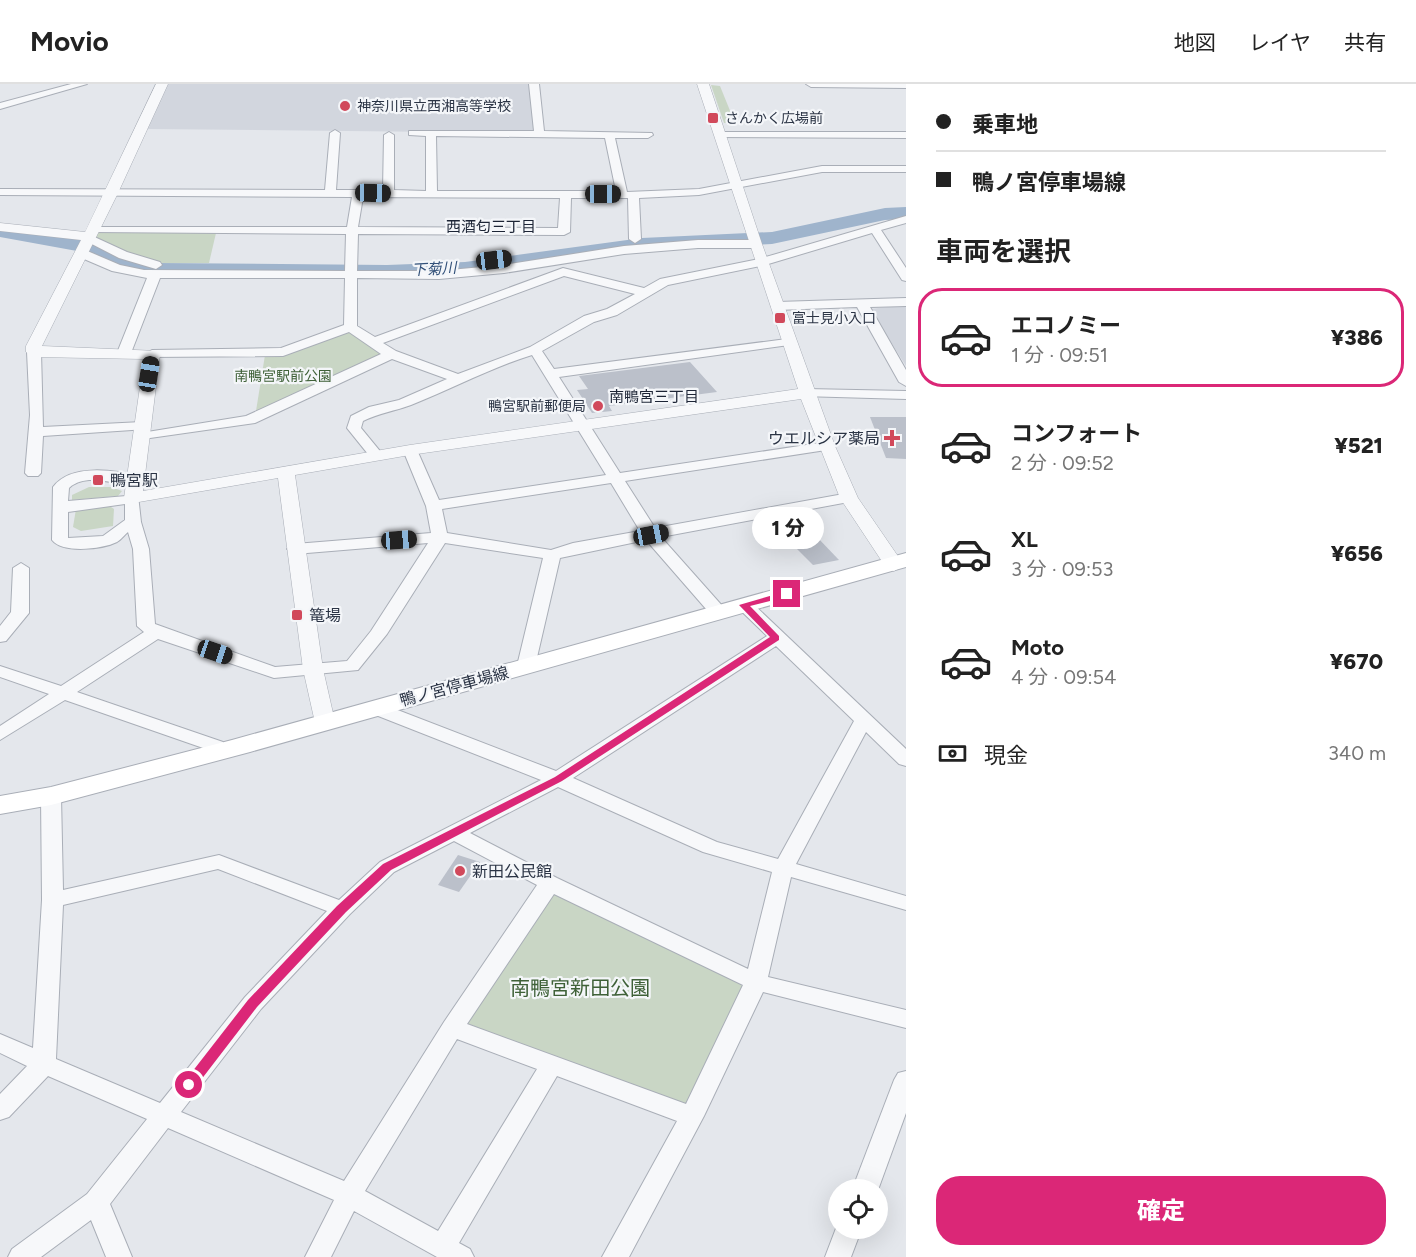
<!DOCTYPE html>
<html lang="ja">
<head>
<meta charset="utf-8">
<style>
  :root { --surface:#fff; --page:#f6f6f6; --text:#222; --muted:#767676; --line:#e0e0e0; --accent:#db2777 }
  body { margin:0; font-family:Figtree,"Noto Sans JP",sans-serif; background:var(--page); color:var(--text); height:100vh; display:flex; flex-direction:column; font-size:22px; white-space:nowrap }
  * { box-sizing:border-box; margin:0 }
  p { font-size:20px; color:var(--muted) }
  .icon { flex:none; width:33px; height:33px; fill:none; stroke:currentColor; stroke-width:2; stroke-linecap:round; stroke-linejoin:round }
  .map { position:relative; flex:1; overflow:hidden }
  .side { display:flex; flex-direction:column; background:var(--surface); width:510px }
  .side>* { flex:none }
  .hud { display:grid; align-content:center; height:132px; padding:0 30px; background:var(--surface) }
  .buttons { position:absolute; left:828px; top:1095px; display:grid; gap:12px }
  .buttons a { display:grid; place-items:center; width:60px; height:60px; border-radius:50%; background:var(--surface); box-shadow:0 6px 24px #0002; font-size:30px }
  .end { position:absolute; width:27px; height:27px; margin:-14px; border:8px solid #db2777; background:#fff; box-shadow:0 0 0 3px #fff }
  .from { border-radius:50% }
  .bubble { position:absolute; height:42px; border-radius:21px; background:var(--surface); box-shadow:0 6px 24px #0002; font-size:20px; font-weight:800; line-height:42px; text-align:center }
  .car { position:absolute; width:18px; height:36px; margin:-18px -9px; border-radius:8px; box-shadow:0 0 4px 2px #0007; background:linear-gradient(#222 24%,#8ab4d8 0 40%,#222 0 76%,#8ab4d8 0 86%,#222 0) }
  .hud b { display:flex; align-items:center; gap:21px; height:57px; font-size:22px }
  .hud b+b { border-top:2px solid var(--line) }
  .hud i { width:15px; height:15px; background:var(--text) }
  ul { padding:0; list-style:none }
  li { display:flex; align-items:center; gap:18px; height:99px; margin:0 12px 9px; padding:0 18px; border:3px solid transparent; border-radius:24px }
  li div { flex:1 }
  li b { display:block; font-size:22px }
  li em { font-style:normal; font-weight:800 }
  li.selected { border-color:var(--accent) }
  li>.icon { width:54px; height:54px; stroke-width:1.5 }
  h2 { padding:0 30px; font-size:27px; line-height:72px }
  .pay { display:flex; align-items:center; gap:15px; height:66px; padding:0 30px; font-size:22px }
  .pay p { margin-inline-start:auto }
  .button { display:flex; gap:12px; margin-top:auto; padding:12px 30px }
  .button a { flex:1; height:69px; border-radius:24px; background:var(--accent); color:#fff; font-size:24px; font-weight:800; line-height:69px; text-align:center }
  header { display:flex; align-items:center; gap:36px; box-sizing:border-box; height:84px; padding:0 30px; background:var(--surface); border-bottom:2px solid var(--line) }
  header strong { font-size:28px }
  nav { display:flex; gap:33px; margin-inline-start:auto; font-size:21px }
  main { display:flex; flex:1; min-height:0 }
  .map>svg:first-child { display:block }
  .built { fill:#d2d6de }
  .green { fill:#c9d6c5 }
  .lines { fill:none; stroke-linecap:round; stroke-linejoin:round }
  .river { fill:#9fb4cc; fill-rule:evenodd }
  .building { fill:#bbc0ca }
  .minor-casing { stroke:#a9aeb7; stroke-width:2 }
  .tertiary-casing { stroke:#a9aeb7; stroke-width:1 }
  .secondary-casing { stroke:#a9aeb7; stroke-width:2 }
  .minor { fill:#f7f8fa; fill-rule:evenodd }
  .tertiary { fill:#f7f8fa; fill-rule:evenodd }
  .secondary { fill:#fff; fill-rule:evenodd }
  .route { fill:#db2777 }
  .poi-dot { fill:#d1495b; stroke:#f4f6f9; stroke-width:2 }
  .labels { text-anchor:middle; stroke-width:4.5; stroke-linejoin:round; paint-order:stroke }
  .far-poi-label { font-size:14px; fill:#2b3445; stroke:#f4f6f9; text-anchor:start }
  .far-park-label { font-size:14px; fill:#3f6138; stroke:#f4f6f9 }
  .far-neighbourhood-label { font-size:15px; fill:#1d2536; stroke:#f4f6f9 }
  .far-water-label { font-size:15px; font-style:italic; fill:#34527a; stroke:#f4f6f9 }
  .poi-label { font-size:16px; fill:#2b3445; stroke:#f4f6f9; text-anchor:start }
  .street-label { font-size:16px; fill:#2b3445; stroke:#f4f6f9 }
  .near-park-label { font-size:20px; fill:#3f6138; stroke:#f4f6f9 }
</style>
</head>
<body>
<header>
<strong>Movio</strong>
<nav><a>地図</a><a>レイヤ</a><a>共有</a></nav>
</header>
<main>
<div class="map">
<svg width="906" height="1173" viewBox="0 0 906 1173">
  <rect width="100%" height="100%" fill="#e4e7ec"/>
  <!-- built -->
  <g class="built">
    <path d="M167,0H531L538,49L146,45Z"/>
    <path d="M906,221V282L870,225Z"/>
  </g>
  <!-- green -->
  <g class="green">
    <path d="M711,1L720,2L735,39H724Z"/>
    <path d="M97,148L216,149L209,179H163L139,175L94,152Z"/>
    <path d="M349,246L385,270L256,327L265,271Z"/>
    <path d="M89,403H111L122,407L118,412L72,416V411Z"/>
    <path d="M108,421L114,425L113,442L81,447L73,443L76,425Z"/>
    <path d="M553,810L745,899L685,1022L466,939Z"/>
  </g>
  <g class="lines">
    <!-- river -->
    <path class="river" d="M906,123V135L885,136L772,160L642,166L465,190L387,193L157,191L117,183L88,169L0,153V141L94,158L130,174L157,179L387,181L465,178L642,154L772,148L885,124Z"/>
  </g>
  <!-- building -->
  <g class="building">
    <path d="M690,278L717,308L609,322L612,327L592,329L577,306L588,305L579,292Z"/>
    <path d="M870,333H906V375L886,374Z"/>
    <path d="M816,452L839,476L813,481L789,457Z"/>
    <path d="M458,771L480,778L459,808L438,801Z"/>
  </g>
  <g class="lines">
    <defs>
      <g id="minor">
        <path d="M71,0H87L0,25V19Z"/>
        <path d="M529,0H539L544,47L652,49L653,51L648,54H615L627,108L699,105L822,82H906V88H822L699,111L639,114L641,155L635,159L629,155L628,114H571L570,148L564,151L358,150L357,187H439L504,181L624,162L698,156H755L761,160L755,164H698L624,170L504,189L439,195L357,194V242L375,253L563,184L644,204L660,195L759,175L906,132V139L881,146L906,184V197L902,196L872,149L765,181L668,201L617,231L594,238L542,267L554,285L794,254L796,257L789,261L559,293L620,389L826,358L833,362L826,366L625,397L655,444L849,409L857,414L854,417L661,453L725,525L728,529L725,533H713L646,456L560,474L535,582L526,587L520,586L517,582L543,474L445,459L387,550L358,586L274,594L158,555L77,608L223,658L226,668L223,672H209L206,665L65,616L0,656V642L49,610L0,593V582L61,602L144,548L137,542L133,465L128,448C124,451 122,455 117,458C103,465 63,470 52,456L53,403C71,379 116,386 141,393L144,396L141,399C119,405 89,386 69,404L68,417L138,411L141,438L149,465L155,540L275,583L347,577L371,547L428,459L295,470L287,465L295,460L431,449L426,422L403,366L405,363H415L417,366L439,416L606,391L532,271C490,284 452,305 411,321C395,327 379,329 363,337L361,344L384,372L377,376L372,375L347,344L351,332L369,323L399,316L447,295L392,275L255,339L136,356L134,353L141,349L246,332L381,270L349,248L283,272L147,273L145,270L152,266L281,264L344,241L345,194H160L131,269L124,273L119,272L117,269L147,194L112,187L77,172V166H85L120,181L144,186L345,187L346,150L93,148L89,147V143H347L352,113L0,111V105L325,106L330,49L335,46L340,49L336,106H383L384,51L389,48L394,51V106L426,107V52L409,51V47H534ZM436,52L605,54L616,107H437ZM363,113L560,114L558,144L358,143ZM564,192L635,210L607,225L584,232L530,263L458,290L396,267L383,259ZM611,399L640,447L573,459L551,466L447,449L442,425ZM125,420V436L103,452L68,454V428Z"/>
        <path d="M806,0H906V4L811,3Z"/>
        <path d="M720,48H906V54L716,53L715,51Z"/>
        <path d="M88,150L127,168L160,178L162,181L156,185L119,174L84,156V152Z"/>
        <path d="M906,214V222L870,223L906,286V302L899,298L857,223L777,226L771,222L777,218Z"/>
        <path d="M34,264L41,268L43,343L142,338L147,339L149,342L147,345L43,352L41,389L38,392H28L25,389L30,331L27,268Z"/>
        <path d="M806,305L906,307V315L801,312L799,309Z"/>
        <path d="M21,479L29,484V529L6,557L0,558V542L11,528L13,484Z"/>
        <path d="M744,516L750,517L906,665V682L899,680L866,648L796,780L906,812V826L791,793L768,893L906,926V944L763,908L704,1032L629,1173H602L677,1037L557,992L459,1159L470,1165L474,1173H437L354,1127L331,1173H305L334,1116L168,1044L110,1120L132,1173H106L91,1136L41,1173H8L12,1165L87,1110L147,1035L48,992L9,1033L0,1036V1010L27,982L0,969V950L33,964L42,816L41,712L44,707H58L61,712L63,806L219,771L339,816L380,778L541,696L368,628L366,624L368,620H382L556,687L767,552L735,521ZM776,562L854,637L778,775L717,758L573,694ZM558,703L703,768L772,788L748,885L557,794L470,749ZM454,757L537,801L444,938L344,1097L181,1028L261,925L350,830L394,788ZM218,785L327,827L245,913L160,1019L56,975L63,821ZM554,810L743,901L686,1020L467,940ZM457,955L537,985L438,1147L365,1107Z"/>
        <path d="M906,987V1029L878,1106H852L894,996L898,989Z"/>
        <path d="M838,1139V1144H862L851,1173H825Z"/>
      </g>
      <path id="tertiary" d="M156,0H168L118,109L42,262L158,267L160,270L143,407L410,361L798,305L697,0H709L762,160L835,362L858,414L904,481L894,487L887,485L840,414L801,315L410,371L295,391L323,585L335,638L332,643H316L303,585L278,394L133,419L127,418L124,414L144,275L34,273L26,268V262L81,156L0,147V139L85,148Z"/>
      <path id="secondary" d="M906,469V483L250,668L51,721L0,730V712L51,703L232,656Z"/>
    </defs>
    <!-- minor casing -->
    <use href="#minor" class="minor-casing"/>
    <!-- tertiary casing -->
    <use href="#tertiary" class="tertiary-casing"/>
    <!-- secondary casing -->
    <use href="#secondary" class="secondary-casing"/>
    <!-- minor -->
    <use href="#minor" class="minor"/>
    <!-- tertiary -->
    <use href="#tertiary" class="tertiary"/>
    <!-- secondary -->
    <use href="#secondary" class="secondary"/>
  </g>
  <!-- route -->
  <path class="route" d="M787,507L790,508V512L750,522L779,552V556L562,697L391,786L346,828L257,923L194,1005H185V997L248,916L337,822L383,780L555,693L770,553L739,521Z"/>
  <!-- markers -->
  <g class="poi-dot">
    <circle cx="345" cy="22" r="6"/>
    <rect x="707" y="28" width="12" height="12" rx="3"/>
    <rect x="774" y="228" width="12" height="12" rx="3"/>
    <circle cx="598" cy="322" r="6"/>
    <path d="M889 345h6v6h6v6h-6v6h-6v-6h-6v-6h6z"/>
    <rect x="92" y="390" width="12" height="12" rx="3"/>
    <rect x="291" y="525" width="12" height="12" rx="3"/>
    <circle cx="460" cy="787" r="6"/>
  </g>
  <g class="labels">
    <!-- far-poi labels -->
    <g class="far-poi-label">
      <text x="357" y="27">神奈川県立西湘高等学校</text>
      <text x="725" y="39">さんかく広場前</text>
      <text x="792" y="239">富士見小入口</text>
      <text x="586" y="327" text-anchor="end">鴨宮駅前郵便局</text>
    </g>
    <!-- far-park labels -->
    <g class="far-park-label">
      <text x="283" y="297">南鴨宮駅前公園</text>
    </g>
    <!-- far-neighbourhood labels -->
    <g class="far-neighbourhood-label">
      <text x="491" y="148">西酒匂三丁目</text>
      <text x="654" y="318">南鴨宮三丁目</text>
    </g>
    <!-- far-water labels -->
    <g class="far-water-label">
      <text transform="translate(434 185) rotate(-3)" y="5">下菊川</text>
    </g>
    <!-- poi labels -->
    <g class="poi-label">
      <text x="880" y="360" text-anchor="end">ウエルシア薬局</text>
      <text x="110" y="402">鴨宮駅</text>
      <text x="309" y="537">篭場</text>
      <text x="472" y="793">新田公民館</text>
    </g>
    <!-- street labels -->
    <g class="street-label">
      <text transform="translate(454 602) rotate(-15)" y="6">鴨ノ宮停車場線</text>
    </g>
    <!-- near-park labels -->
    <g class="near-park-label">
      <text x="580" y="911">南鴨宮新田公園</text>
    </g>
  </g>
</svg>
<div class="buttons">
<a><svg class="icon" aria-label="locate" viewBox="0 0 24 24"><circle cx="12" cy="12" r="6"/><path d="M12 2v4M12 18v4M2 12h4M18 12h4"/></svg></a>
</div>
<i class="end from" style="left:189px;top:1001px"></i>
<i class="end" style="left:787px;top:510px"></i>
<div class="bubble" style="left:752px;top:423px;width:72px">1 分</div>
<i class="car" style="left:373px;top:109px;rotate:91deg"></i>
<i class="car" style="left:603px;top:110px;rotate:90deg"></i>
<i class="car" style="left:494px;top:176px;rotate:83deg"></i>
<i class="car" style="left:149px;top:290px;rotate:9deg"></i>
<i class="car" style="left:651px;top:451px;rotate:79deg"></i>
<i class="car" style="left:399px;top:456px;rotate:86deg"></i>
<i class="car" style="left:215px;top:568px;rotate:109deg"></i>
</div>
<section class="side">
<div class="hud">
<b><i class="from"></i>乗車地</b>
<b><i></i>鴨ノ宮停車場線</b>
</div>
<h2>車両を選択</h2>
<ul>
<li class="selected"><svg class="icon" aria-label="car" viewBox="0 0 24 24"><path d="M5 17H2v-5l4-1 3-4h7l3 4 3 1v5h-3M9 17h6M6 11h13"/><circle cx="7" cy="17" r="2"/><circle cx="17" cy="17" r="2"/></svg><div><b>エコノミー</b><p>1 分 · 09:51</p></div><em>¥386</em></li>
<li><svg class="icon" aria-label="car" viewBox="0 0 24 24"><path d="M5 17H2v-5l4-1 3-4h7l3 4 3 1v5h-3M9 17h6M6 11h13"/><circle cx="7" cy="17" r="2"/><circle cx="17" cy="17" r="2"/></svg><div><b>コンフォート</b><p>2 分 · 09:52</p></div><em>¥521</em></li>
<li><svg class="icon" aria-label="car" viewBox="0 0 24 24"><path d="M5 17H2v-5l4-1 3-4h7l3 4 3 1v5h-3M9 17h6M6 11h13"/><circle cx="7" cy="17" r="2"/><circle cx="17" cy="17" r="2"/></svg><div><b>XL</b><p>3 分 · 09:53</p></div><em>¥656</em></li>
<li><svg class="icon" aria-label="car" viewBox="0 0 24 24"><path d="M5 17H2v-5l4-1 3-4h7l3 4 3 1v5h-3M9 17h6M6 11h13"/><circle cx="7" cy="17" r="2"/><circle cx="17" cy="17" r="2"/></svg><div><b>Moto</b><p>4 分 · 09:54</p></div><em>¥670</em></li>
</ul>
<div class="pay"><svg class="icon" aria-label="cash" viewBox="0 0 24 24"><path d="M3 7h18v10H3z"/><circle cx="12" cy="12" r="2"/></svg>現金<p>340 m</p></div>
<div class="button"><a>確定</a></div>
</section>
</main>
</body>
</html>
